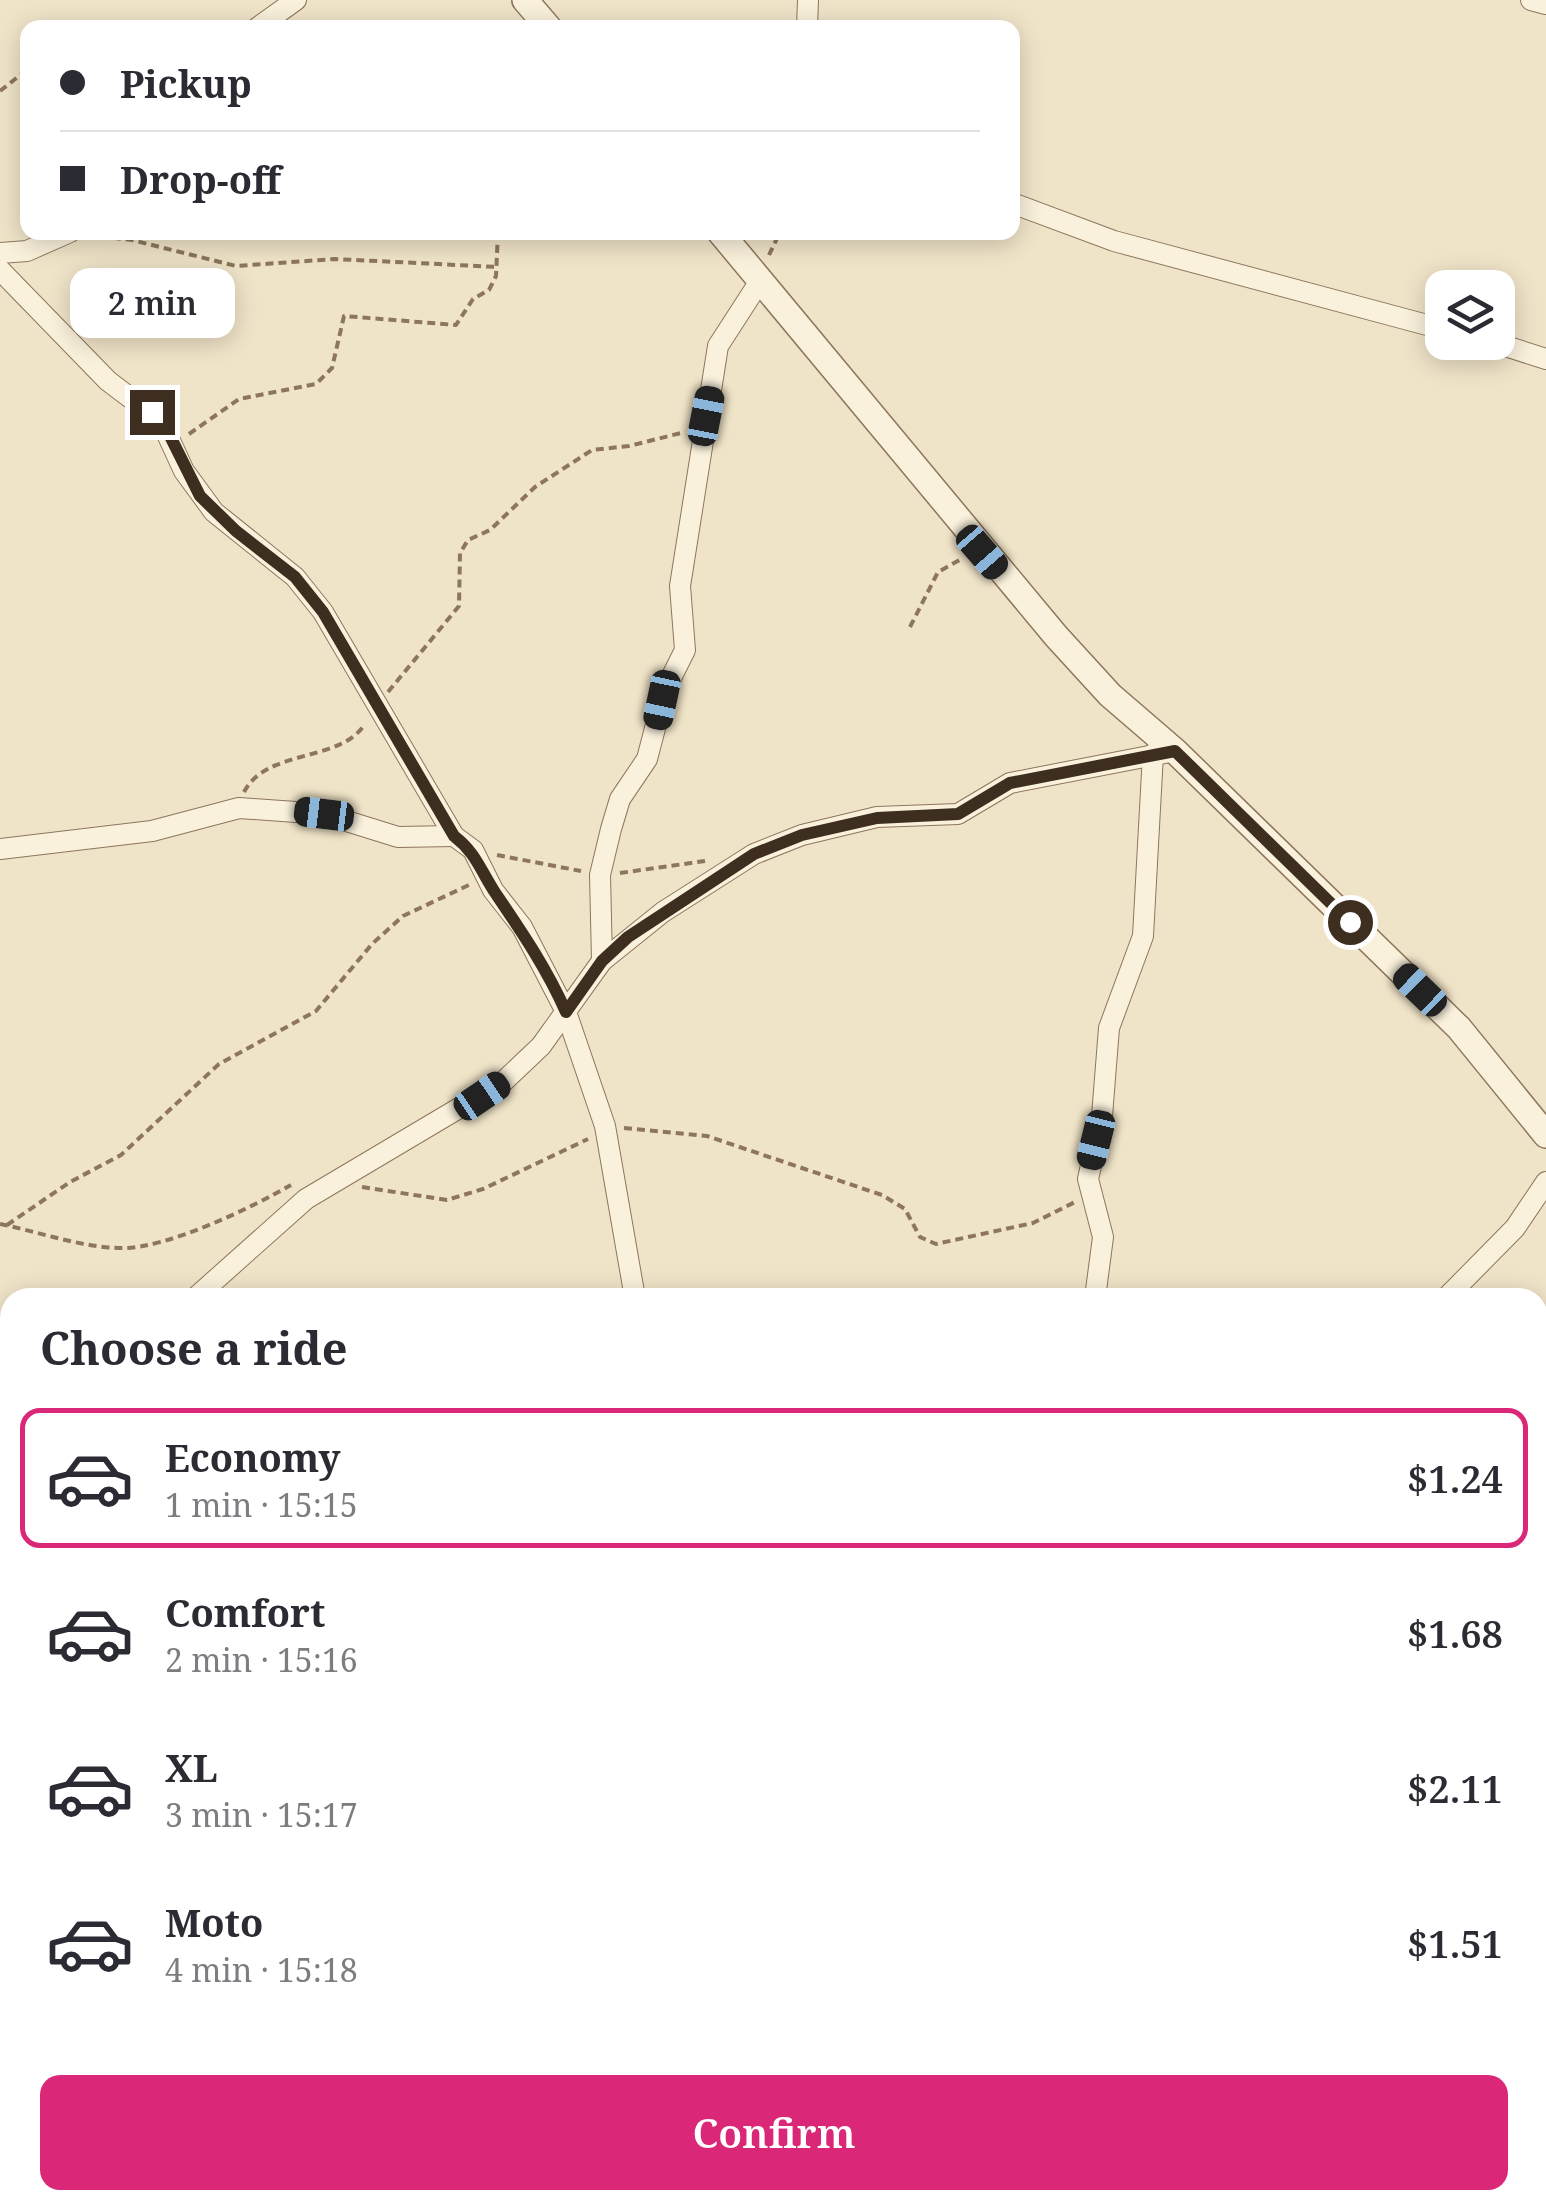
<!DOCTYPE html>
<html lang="en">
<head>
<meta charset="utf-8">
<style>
  :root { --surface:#fff; --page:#f2f2f3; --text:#2b2b33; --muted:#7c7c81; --line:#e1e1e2; --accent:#db2777 }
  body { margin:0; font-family:"Noto Serif",serif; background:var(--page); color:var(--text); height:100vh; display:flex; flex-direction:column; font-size:38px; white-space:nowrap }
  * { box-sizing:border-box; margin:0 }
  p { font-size:32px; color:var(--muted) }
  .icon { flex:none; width:55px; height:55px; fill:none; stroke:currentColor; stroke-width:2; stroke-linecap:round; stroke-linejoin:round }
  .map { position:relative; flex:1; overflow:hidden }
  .drawer { position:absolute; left:0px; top:1288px; width:1548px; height:922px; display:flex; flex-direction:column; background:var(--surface); border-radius:30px 30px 0 0; box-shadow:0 5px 25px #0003 }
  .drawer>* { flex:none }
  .hud { position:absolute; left:20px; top:20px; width:1000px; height:220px; border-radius:20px; box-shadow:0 5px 25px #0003; display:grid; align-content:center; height:220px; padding:0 40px; background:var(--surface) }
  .tools { position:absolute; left:1425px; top:270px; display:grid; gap:20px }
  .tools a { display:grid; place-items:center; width:90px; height:90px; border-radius:20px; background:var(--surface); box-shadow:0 5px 25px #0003; font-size:50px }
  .end { position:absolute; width:45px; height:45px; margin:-22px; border:12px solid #3d2e20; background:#fff; box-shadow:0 0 0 5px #fff }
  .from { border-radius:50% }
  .bubble { position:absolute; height:70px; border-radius:20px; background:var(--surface); box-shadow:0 5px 25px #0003; font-size:32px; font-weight:600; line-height:70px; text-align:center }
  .car { position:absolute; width:30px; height:60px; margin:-30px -15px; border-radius:12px; box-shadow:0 0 8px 2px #0007; background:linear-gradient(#222 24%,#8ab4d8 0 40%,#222 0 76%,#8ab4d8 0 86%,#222 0) }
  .hud b { display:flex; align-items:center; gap:35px; height:95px; font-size:38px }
  .hud b+b { border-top:2px solid var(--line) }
  .hud i { width:25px; height:25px; background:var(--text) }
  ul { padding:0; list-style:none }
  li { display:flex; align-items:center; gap:30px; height:140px; margin:0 20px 15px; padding:0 20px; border:5px solid transparent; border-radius:20px }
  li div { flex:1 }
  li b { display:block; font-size:38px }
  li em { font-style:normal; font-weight:600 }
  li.selected { border-color:var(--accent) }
  li>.icon { width:90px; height:90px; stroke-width:1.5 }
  h2 { padding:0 40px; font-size:45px; line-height:120px }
  .button { display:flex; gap:20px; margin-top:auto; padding:20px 40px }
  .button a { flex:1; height:115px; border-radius:20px; background:var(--accent); color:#fff; font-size:40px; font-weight:600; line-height:115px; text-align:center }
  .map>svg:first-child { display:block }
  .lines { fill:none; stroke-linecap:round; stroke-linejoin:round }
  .minor-casing { stroke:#8d765c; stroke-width:22 }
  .tertiary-casing { stroke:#8d765c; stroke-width:28 }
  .path { stroke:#8d765c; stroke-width:4; stroke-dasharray:8 5; stroke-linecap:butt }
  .minor { stroke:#faf1dc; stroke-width:20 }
  .tertiary { stroke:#faf1dc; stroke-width:25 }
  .route { stroke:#3d2e20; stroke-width:12 }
</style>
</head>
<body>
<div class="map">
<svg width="1546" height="2209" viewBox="0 0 1546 2209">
  <rect width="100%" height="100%" fill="#f0e4c8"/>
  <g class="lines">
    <defs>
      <g id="minor">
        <path d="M1531,0L1546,4"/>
        <path d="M257,28L296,0"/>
        <path d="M807,28L808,0"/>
        <path d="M1012,203L1114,241L1442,329"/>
        <path d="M0,253L27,251L70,232"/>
        <path d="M0,270L108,381L161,421L184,471L214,512L295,577L323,612L454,836L473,850L493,890L522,927L566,1012L605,1126L635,1298"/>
        <path d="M1493,342L1546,359"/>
        <path d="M0,849L152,831L239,808L324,814L398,837L454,836"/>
        <path d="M602,961L600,875L611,829L620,799L647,759L665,690L685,650L680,586L718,346L760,281"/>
        <path d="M195,1298L306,1199L503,1082L541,1046L602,961L663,912L754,854L802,835L877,817L958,814L1010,783L1175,751"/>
        <path d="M1095,1298L1103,1237L1088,1179L1102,1116L1109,1028L1143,936L1153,754"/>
        <path d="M1446,1298L1515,1228L1546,1182"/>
        <path d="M0,1424L10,1418"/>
        <path d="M1538,1694L1546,1677"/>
        <path d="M1538,2106L1546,2112"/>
        <path d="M1538,2164L1546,2155"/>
        <path d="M501,2209L511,2200"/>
        <path d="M1500,2209L1507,2200"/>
      </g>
      <g id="tertiary">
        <path d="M525,0L549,28"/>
        <path d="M720,232L1056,636L1110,695L1175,751L1459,1028L1546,1135"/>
      </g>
    </defs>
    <!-- minor casing -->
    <use href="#minor" class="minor-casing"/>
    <!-- tertiary casing -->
    <use href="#tertiary" class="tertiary-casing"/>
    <!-- path -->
    <g class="path">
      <path d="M0,91L28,69"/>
      <path d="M87,235L132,240L236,266L335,259L498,267"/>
      <path d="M769,255L780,232"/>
      <path d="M189,434L239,399L316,384L332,368L344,316L456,325L473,299L489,290L496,276L498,232"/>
      <path d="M910,627L938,572L963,558"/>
      <path d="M388,692L459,606L460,553L468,540L490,530L535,487L592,450L629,446L685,432"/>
      <path d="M244,792C267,748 340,763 365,724"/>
      <path d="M497,855L581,871"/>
      <path d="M620,873L705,861"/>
      <path d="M624,1128L707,1136L882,1195L905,1209L920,1237L936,1244L1033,1223L1075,1202"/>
      <path d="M362,1187L447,1200L483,1189L588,1139"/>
      <path d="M0,1224C40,1232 82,1248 123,1248C168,1248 251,1208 291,1185"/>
      <path d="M7,1225L70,1182L121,1155L219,1064L316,1011L372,944L403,916L471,884"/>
      <path d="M0,1538L10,1537"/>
      <path d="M0,2025L10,2023"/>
      <path d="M279,2200L288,2209"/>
      <path d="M670,2209L672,2200"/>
      <path d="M1100,2209L1103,2200"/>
    </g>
    <!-- minor -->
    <use href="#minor" class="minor"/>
    <!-- tertiary -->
    <use href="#tertiary" class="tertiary"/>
  </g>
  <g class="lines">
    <!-- route -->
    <path class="route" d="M152,412L167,430L200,496L236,531L295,577L323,612L454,836C475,852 480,869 494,891C521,931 546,967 566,1012L602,961L628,937L754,854L802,835L877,818L958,814L1010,783L1175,751L1350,922"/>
  </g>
</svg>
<div class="tools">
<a><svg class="icon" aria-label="layers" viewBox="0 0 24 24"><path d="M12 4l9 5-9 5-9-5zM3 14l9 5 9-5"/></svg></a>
</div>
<i class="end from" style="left:1350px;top:922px"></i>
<i class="end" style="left:152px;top:412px"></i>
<div class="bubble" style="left:70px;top:268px;width:165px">2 min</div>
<i class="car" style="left:706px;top:416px;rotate:11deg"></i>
<i class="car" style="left:982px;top:552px;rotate:139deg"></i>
<i class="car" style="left:662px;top:700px;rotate:192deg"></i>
<i class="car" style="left:324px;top:814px;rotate:277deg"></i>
<i class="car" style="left:1420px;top:990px;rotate:314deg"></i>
<i class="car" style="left:482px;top:1096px;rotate:56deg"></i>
<i class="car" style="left:1096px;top:1140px;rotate:194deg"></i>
<div class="hud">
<b><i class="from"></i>Pickup</b>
<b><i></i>Drop-off</b>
</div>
<section class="drawer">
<h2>Choose a ride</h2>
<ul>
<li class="selected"><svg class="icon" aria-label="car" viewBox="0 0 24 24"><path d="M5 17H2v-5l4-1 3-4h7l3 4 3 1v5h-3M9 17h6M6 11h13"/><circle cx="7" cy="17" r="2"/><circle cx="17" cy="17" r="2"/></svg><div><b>Economy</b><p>1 min · 15:15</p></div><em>$1.24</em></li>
<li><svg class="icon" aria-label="car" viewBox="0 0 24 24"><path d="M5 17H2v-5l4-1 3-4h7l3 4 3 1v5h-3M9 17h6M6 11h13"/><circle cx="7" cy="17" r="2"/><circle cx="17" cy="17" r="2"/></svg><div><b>Comfort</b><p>2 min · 15:16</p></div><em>$1.68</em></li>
<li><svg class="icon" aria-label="car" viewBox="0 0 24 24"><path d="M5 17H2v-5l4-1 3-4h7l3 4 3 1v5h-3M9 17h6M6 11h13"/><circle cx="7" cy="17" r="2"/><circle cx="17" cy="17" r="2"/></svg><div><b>XL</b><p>3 min · 15:17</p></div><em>$2.11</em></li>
<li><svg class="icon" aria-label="car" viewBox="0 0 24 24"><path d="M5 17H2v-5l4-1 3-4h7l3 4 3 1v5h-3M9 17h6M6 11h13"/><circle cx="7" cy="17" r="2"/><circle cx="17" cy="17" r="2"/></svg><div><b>Moto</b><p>4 min · 15:18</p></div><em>$1.51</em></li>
</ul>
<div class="button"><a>Confirm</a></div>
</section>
</div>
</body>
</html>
